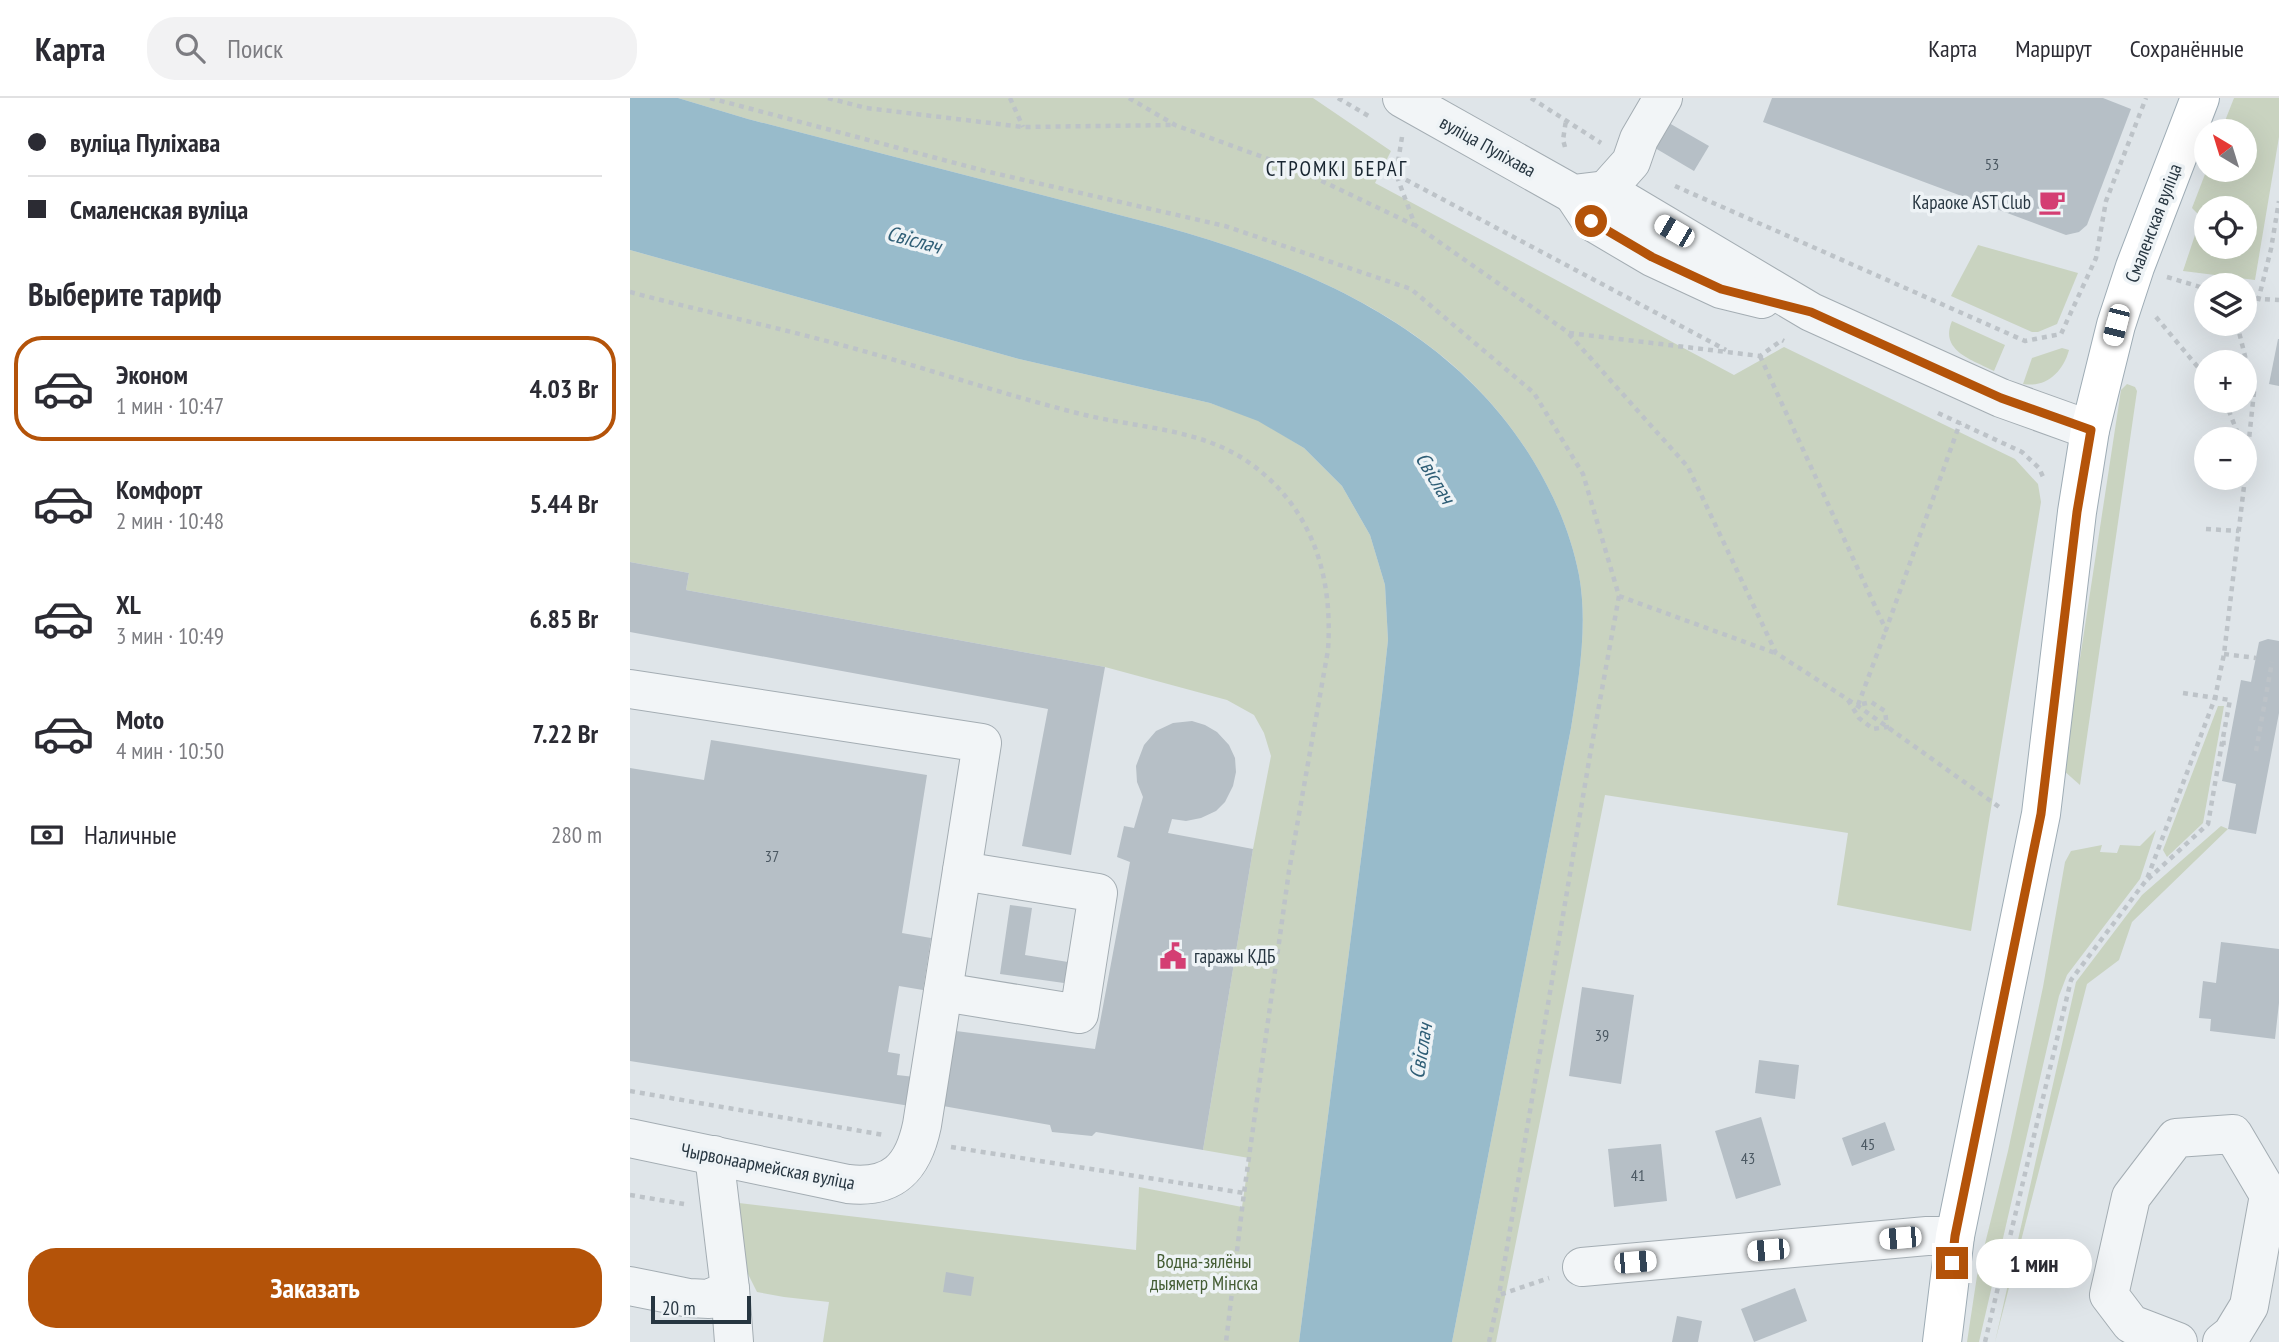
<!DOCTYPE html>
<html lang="ru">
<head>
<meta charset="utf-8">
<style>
  :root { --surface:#fff; --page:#f2f2f3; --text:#2b2b33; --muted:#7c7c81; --line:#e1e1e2; --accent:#b45309 }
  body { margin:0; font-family:"PT Sans Narrow",sans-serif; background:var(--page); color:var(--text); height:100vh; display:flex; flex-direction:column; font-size:26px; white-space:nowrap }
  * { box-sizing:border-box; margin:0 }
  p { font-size:23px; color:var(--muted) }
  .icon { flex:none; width:38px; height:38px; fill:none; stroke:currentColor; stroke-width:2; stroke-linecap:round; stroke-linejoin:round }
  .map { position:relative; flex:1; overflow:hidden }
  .sheet { display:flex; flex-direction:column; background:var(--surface); width:630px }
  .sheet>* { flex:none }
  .hud { display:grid; align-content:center; height:154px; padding:0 28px; background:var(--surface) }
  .needle { width:46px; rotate:322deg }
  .tools { position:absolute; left:1564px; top:21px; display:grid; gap:14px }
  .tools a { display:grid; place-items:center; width:63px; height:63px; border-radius:50%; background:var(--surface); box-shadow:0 7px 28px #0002; font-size:35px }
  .scale { position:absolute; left:21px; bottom:18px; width:100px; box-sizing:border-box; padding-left:7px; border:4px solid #273641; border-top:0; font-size:19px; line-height:24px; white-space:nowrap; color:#273641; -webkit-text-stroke:5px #eef3f6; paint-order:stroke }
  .end { position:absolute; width:32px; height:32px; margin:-16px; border:9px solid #b45309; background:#fff; box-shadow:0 0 0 4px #fff }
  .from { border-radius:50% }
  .bubble { position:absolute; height:49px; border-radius:24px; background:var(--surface); box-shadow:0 7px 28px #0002; font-size:23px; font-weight:700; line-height:49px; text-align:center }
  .car { position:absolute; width:21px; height:42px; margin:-21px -10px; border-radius:9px; box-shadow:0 0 5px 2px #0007; background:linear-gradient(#fff 24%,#345 0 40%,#fff 0 76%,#345 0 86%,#fff 0) }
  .hud b { display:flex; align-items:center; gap:24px; height:66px; font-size:26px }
  .hud b+b { border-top:2px solid var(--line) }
  .hud i { width:18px; height:18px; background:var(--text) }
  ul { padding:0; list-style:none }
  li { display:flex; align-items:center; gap:21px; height:105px; margin:0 14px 10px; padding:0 14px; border:4px solid transparent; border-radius:28px }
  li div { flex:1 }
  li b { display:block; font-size:26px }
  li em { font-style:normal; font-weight:700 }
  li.selected { border-color:var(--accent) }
  li>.icon { width:63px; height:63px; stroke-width:1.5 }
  h2 { padding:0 28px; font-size:32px; line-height:84px }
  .pay { display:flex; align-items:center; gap:18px; height:77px; padding:0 28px; font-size:26px }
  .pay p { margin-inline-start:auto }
  .cta { display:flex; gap:14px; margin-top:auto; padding:14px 28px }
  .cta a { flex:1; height:80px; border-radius:28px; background:var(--accent); color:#fff; font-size:28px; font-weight:700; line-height:80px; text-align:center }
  header { display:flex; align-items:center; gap:42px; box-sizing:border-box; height:98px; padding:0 35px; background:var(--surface); border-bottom:2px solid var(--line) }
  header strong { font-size:33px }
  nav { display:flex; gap:38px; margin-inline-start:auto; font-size:24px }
  .search { width:490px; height:63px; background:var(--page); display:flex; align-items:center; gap:18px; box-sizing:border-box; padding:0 24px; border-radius:28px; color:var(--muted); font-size:26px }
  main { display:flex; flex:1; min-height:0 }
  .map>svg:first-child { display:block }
  .green { fill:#c9d3c0; fill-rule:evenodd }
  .water { fill:#98bbcb }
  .building { fill:#b6bfc6 }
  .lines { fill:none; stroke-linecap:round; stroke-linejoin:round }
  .minor-casing { stroke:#a4adb3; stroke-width:40 }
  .major-casing { stroke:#9eacb5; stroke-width:40 }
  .path { stroke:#bdc3c8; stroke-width:4.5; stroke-dasharray:5 5; stroke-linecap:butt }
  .minor { stroke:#f2f5f7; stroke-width:38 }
  .major { stroke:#fff; stroke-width:38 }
  .route { stroke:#b45309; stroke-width:9 }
  .labels { text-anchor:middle; stroke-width:7; stroke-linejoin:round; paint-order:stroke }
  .number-label { font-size:16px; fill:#4b5862 }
  .street-label { font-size:19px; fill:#273641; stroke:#eef3f6 }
  .poi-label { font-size:19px; fill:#273641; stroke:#eef3f6; text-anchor:end }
  .park-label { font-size:19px; fill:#445d34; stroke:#eef3f6 }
  .neighbourhood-label { font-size:21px; letter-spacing:2px; fill:#192631; stroke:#eef3f6 }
  .water-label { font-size:21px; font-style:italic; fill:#2f5e76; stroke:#eef3f6 }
</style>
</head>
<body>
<header>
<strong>Карта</strong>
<div class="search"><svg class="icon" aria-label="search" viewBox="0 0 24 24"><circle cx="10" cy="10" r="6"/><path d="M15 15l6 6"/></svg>Поиск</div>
<nav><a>Карта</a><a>Маршрут</a><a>Сохранённые</a></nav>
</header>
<main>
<section class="sheet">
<div class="hud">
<b><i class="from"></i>вуліца Пуліхава</b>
<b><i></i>Смаленская вуліца</b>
</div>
<h2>Выберите тариф</h2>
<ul>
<li class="selected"><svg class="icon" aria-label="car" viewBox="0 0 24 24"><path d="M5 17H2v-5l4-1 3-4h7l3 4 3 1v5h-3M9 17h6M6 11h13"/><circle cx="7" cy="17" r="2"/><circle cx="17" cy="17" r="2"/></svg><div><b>Эконом</b><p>1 мин · 10:47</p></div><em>4.03 Br</em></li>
<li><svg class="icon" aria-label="car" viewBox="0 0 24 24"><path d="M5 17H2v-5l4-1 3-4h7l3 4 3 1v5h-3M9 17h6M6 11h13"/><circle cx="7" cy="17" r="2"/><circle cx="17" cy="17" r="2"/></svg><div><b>Комфорт</b><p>2 мин · 10:48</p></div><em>5.44 Br</em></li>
<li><svg class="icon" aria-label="car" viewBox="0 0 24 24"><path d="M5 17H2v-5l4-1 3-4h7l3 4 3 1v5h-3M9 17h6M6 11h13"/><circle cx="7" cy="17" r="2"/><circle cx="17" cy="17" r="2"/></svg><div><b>XL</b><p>3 мин · 10:49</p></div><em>6.85 Br</em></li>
<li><svg class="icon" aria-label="car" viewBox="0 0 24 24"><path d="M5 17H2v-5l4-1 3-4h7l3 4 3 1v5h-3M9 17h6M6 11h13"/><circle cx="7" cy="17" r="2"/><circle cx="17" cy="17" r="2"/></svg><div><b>Moto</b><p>4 мин · 10:50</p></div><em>7.22 Br</em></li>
</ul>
<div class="pay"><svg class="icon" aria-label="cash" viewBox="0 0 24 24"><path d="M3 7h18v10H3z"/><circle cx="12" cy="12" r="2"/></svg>Наличные<p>280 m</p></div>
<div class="cta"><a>Заказать</a></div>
</section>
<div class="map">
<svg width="1649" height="1244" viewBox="0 0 1649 1244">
  <rect width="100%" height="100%" fill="#dfe5e9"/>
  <!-- green -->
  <g class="green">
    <path d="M48,0H683L761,53L745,85L1104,277L1154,249L1385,361L1408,386L1411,404L1341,833L1207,807L1218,735L975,697L866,1244H822L941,630C949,580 958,527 949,477C941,436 925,399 904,364C824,229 677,168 532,128L118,21Z"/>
    <path d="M1604,0H1649V39L1625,182L1553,173L1571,119L1562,110L1577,71L1615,72V33H1591ZM1577,110H1615V149H1577Z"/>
    <path d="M1348,147L1448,175L1427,226L1408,234H1402L1321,198Z"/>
    <path d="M0,152L389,261L580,305L628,322L674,350L712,388L740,437L755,487L758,542L752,597L669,1244H193L199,1204L154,1199L127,1194L116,1172L109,1105L506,1152L509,1089L612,1109L619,1060L573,1052L623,751L641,658L634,635L624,617L597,602L475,569L56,492L59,475L0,464Z"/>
    <path d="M1322,223L1375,247L1364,273C1343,262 1309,253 1322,223Z"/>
    <path d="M1432,250L1439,252C1433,274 1416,290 1393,286L1402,260Z"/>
    <path d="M1497,286L1505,289L1507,293L1450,687L1433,672L1491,292Z"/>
    <path d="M1588,608H1594L1573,725L1537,759L1533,752Z"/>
    <path d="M1591,728L1598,731L1502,824L1489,862L1457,886L1365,1244L1446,884L1512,797Z"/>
    <path d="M1526,732L1510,781L1437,877L1429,898L1349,1244H1337L1347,1178L1378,1053L1413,889L1435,764L1441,753L1472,747L1470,754L1487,755L1490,747L1510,748Z"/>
  </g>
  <!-- water -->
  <path class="water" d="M0,0H48L118,21L532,128C677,168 823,229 904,364C925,399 941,436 949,477C958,527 949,580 941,630L822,1244H669L752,597L758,542L755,487L740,437L712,388L674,350L628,323L580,305L389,261L0,152Z"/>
  <!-- building -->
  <g class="building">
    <path d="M1142,0H1473L1501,11L1457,127L1449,134L1436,137L1133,24Z"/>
    <path d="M1039,25L1079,48L1064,73L1025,50Z"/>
    <path d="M1648,241H1649V288L1639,286Z"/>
    <path d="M0,464L59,475L56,492L475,569L441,757L392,748L418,611L0,534Z"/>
    <path d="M1638,541L1649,543V615L1626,736L1598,731L1606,686L1592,683L1611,582L1621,584L1629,544Z"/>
    <path d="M562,623L575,627L587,634L599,647L605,660L606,674L603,688L595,704L586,713L571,720L556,723L542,721L538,735L623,751L573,1052L466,1034L462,1038L422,1034L420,1027L313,1008L326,933L465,951L500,764L487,759L494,728L504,730L513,699L507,684L506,668L514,647L526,633L543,625Z"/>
    <path d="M81,642L297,677L272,835L301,840L293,892L269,888L258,954L270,956L267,977L285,979L280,1008L0,963V670L74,682Z"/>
    <path d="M380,807L402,810L395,857L444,865L441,886L370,876Z"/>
    <path d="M1591,844L1649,851V905L1645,941L1580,933L1581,921L1569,920L1573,883L1586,885Z"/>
    <path d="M952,889L1004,897L991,986L939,978Z"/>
    <path d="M1129,962L1169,967L1165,1001L1125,995Z"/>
    <path d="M1131,1019L1151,1087L1106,1101L1085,1033Z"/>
    <path d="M1255,1024L1265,1052L1222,1068L1212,1040Z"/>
    <path d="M1031,1046L1037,1103L984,1109L978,1051Z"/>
    <path d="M316,1174L344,1179L341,1198L313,1194Z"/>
    <path d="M1165,1190L1177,1223L1124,1244L1111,1211Z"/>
    <path d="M1047,1218L1072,1223L1068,1244H1042Z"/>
  </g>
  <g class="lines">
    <defs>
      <g id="minor">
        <path d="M772,0L943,96L976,92L1181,214L1371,300L1460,332"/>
        <path d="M976,92L1001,64L1009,41L1033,0"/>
        <path d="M943,96L961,123L1022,159L1091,191L1132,201"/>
        <path d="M0,591L352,645L292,1027C283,1070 263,1091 218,1086L0,1040"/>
        <path d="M313,894L449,916L468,795L332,773"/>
        <path d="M952,1169L1297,1138H1325"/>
        <path d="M0,1188L59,1200L79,1201L100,1191L84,1057"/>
        <path d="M100,1191L104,1244"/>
        <path d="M1548,1244L1501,1226L1479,1197L1501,1099L1546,1040L1603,1036L1639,1097L1619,1208L1602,1236L1592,1244"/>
      </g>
      <path id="major" d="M1312,1244L1325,1138L1411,716L1447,414L1460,332L1486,227L1505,169L1570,0"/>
    </defs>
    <!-- minor casing -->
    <use href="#minor" class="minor-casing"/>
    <!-- major casing -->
    <use href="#major" class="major-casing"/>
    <!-- path -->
    <g class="path">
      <path d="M80,0L359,74L595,128L781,191L904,295L953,376L989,498L960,657L869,1197"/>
      <path d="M198,0L236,10L393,29L545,27"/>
      <path d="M380,0L393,29"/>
      <path d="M499,0L545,27L671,73L784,127"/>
      <path d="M708,0L742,20"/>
      <path d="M901,0L971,45"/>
      <path d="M772,39L766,76L785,127L939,235L1130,258L1152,242L1154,243"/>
      <path d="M935,49L933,42L936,22"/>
      <path d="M767,77L1096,252"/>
      <path d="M1045,88L1395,243L1431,236L1466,160L1476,103L1516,0"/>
      <path d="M1537,179L1577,191"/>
      <path d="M0,194C75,214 151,230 226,251C302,272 378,298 455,317C509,330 574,331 621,366C683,411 703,479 698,552L659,773L614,1095L596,1244"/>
      <path d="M1615,200L1649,202"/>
      <path d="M1628,203L1641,151L1649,103"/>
      <path d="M1526,219L1577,280"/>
      <path d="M1607,226L1624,294L1615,379"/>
      <path d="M939,236L1058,369L1146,555L1228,608L1372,711"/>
      <path d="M1130,258L1256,532L1330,325"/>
      <path d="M1595,303L1610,341"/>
      <path d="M1308,315L1392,354L1409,370L1414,381"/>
      <path d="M1576,431L1609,433"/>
      <path d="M989,498L1145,555"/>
      <path d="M1594,556L1626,560"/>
      <path d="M1553,595L1600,602L1592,645H1599"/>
      <path d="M1218,602L1229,620L1243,631L1257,629L1255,613L1241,604L1228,607"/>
      <path d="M1228,607L1256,532"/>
      <path d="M1626,653L1642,564"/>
      <path d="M1518,781L1578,726L1592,645"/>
      <path d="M0,993L254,1037"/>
      <path d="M321,1049L614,1095"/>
      <path d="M0,1097L54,1106"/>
      <path d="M859,1244L869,1197L919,1180"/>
      <path d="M1355,1244L1441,882L1517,781L1585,600L1594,556L1615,380"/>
    </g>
    <!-- minor -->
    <use href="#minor" class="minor"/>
    <!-- major -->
    <use href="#major" class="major"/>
  </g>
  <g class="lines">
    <!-- route -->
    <path class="route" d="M961,123L1022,159L1091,191L1181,214L1371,300L1461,332L1447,414L1411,716L1325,1138L1322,1165"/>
  </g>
  <!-- icons -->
  <defs>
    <symbol id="cafe-bare" viewBox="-9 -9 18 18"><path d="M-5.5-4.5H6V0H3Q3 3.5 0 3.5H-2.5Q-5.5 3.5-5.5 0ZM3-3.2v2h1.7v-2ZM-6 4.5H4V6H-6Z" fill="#d43e73" stroke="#eef3f6" stroke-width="2.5" paint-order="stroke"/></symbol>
    <symbol id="civic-bare" viewBox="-9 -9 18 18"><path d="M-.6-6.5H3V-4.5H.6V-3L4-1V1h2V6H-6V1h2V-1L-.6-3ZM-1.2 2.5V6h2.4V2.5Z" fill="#d43e73" stroke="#eef3f6" stroke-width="2.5" paint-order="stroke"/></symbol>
  </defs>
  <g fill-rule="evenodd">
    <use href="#cafe-bare" x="1403" y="85" width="38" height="38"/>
    <use href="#civic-bare" x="524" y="839" width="38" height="38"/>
  </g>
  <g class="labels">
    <!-- number labels -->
    <g class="number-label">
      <text x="1362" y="72">53</text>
      <text x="142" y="764">37</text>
      <text x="972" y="943">39</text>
      <text x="1238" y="1052">45</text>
      <text x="1118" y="1066">43</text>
      <text x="1008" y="1083">41</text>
    </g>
    <!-- street labels -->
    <g class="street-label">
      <text transform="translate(858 48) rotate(29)" y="7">вуліца Пуліхава</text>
      <text transform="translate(1523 125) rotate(-69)" y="7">Смаленская вуліца</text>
      <text transform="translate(138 1068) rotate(11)" y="7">Чырвонаармейская вуліца</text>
    </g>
    <!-- poi labels -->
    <g class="poi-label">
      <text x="1401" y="111">Караоке AST Club</text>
      <text x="564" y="865" text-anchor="start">гаражы КДБ</text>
    </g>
    <!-- park labels -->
    <g class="park-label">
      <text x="574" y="1170">Водна-зялёны<tspan x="574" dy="22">дыяметр Мінска</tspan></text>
    </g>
    <!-- neighbourhood labels -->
    <g class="neighbourhood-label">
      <text x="707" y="78">СТРОМКІ БЕРАГ</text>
    </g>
    <!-- water labels -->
    <g class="water-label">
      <text transform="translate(284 142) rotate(15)" y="7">Свіслач</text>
      <text transform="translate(805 380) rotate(59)" y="7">Свіслач</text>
      <text transform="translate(791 953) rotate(-81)" y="7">Свіслач</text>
    </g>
  </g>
</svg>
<div class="tools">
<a><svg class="needle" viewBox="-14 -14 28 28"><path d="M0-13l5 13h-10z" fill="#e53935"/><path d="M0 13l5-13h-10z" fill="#7c7c81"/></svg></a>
<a><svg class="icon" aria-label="locate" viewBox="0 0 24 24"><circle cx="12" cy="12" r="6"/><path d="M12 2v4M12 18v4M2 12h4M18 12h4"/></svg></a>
<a><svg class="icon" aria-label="layers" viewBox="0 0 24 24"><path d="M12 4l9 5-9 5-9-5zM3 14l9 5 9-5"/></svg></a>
<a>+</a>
<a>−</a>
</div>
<div class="scale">20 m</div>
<i class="end from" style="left:961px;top:123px"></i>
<i class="end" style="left:1322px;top:1165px"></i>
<div class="bubble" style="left:1346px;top:1141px;width:116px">1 мин</div>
<i class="car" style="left:1044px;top:133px;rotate:300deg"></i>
<i class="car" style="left:1486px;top:227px;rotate:194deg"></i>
<i class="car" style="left:1270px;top:1140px;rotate:265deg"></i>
<i class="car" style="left:1138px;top:1152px;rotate:265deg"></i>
<i class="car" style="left:1005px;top:1164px;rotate:85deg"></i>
</div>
</main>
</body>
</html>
